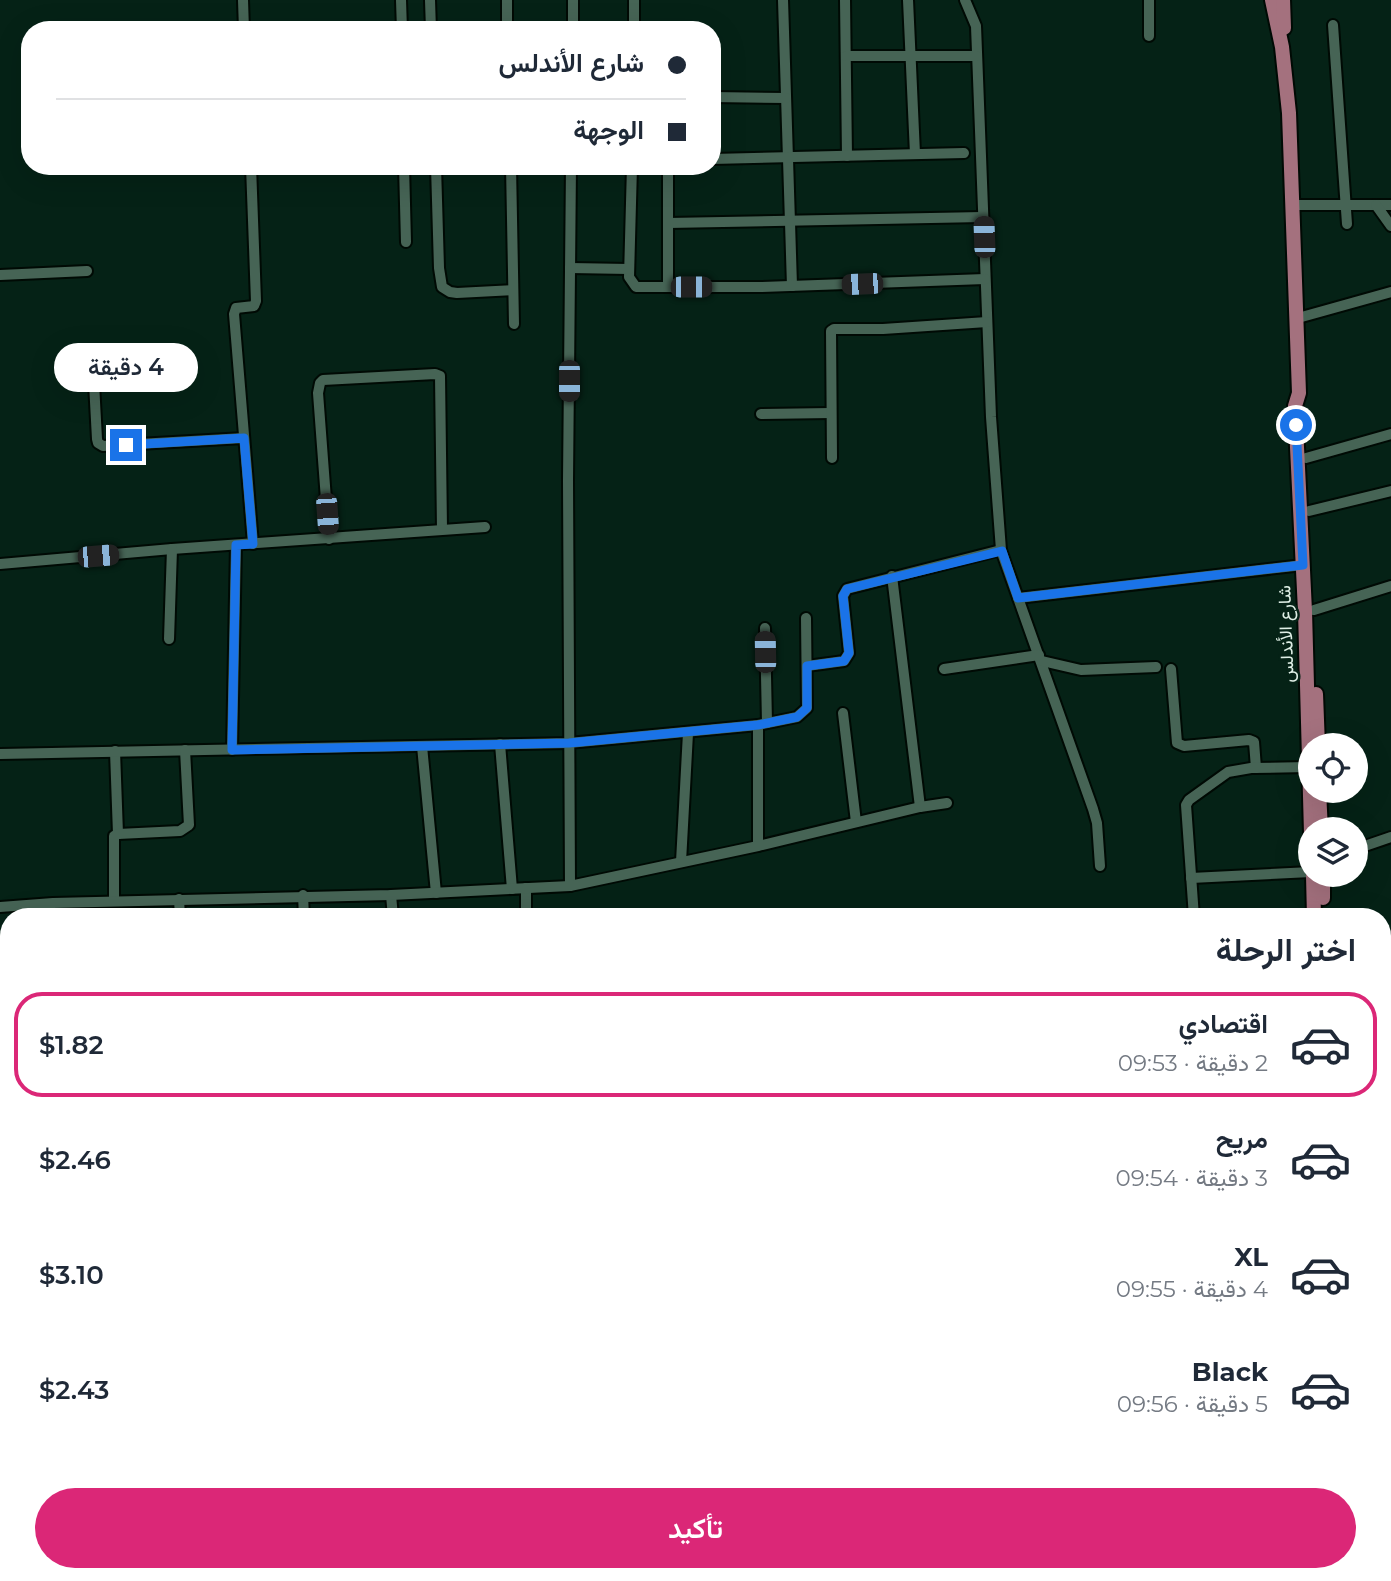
<!DOCTYPE html>
<html lang="ar">
<head>
<meta charset="utf-8">
<style>
  :root { --surface:#fff; --page:#f6f6f7; --text:#1f2937; --muted:#747a83; --line:#e0e1e3; --accent:#db2777 }
  body { margin:0; font-family:Montserrat,Vazirmatn,sans-serif; background:var(--page); color:var(--text); direction:rtl; height:100vh; display:flex; flex-direction:column; font-size:26px; white-space:nowrap }
  * { box-sizing:border-box; margin:0 }
  p { font-size:23px; color:var(--muted) }
  .icon { flex:none; width:38px; height:38px; fill:none; stroke:currentColor; stroke-width:2; stroke-linecap:round; stroke-linejoin:round }
  .map { position:relative; flex:1; overflow:hidden; direction:ltr }
  .side { position:absolute; left:0px; top:908px; width:1391px; height:674px; display:flex; flex-direction:column; background:var(--surface); border-radius:28px 28px 0 0; box-shadow:0 7px 28px #0002; direction:rtl }
  .side>* { flex:none }
  .hud { position:absolute; left:21px; top:21px; width:700px; height:154px; border-radius:28px; box-shadow:0 7px 28px #0002; direction:rtl; display:grid; align-content:center; height:154px; padding:0 35px; background:var(--surface) }
  .fabs { position:absolute; left:1298px; top:733px; display:grid; gap:14px }
  .fabs a { display:grid; place-items:center; width:70px; height:70px; border-radius:50%; background:var(--surface); box-shadow:0 7px 28px #0002; font-size:35px }
  .end { position:absolute; width:32px; height:32px; margin:-16px; border:9px solid #1a73e8; background:#fff; box-shadow:0 0 0 4px #fff }
  .from { border-radius:50% }
  .bubble { position:absolute; height:49px; border-radius:24px; background:var(--surface); box-shadow:0 7px 28px #0002; font-size:23px; font-weight:600; line-height:49px; text-align:center; direction:rtl }
  .car { position:absolute; width:21px; height:42px; margin:-21px -10px; border-radius:9px; box-shadow:0 0 5px 2px #0007; background:linear-gradient(#222 24%,#8ab4d8 0 40%,#222 0 76%,#8ab4d8 0 86%,#222 0) }
  .hud b { display:flex; align-items:center; gap:24px; height:66px; font-size:26px }
  .hud b+b { border-top:2px solid var(--line) }
  .hud i { width:18px; height:18px; background:var(--text) }
  ul { padding:0; list-style:none }
  li { display:flex; align-items:center; gap:21px; height:105px; margin:0 14px 10px; padding:0 21px; border:4px solid transparent; border-radius:28px }
  li div { flex:1 }
  li b { display:block; font-size:26px }
  li em { font-style:normal; font-weight:600 }
  li.selected { border-color:var(--accent) }
  li>.icon { width:63px; height:63px; stroke-width:1.5 }
  h2 { padding:0 35px; font-size:32px; line-height:84px }
  .primary-button { display:flex; gap:14px; margin-top:auto; padding:14px 35px }
  .primary-button a { flex:1; height:80px; border-radius:42px; background:var(--accent); color:#fff; font-size:28px; font-weight:600; line-height:80px; text-align:center }
  .map>svg:first-child { display:block }
  .lines { fill:none; stroke-linecap:round; stroke-linejoin:round }
  .minor-casing { stroke:#000a04; stroke-width:14 }
  .major-casing { stroke:#000a04; stroke-width:18 }
  .minor { stroke:#466455; stroke-width:10 }
  .major { stroke:#a4717e; stroke-width:14 }
  .route { stroke:#1a73e8; stroke-width:9 }
  .labels { text-anchor:middle; stroke-width:5; stroke-linejoin:round; paint-order:stroke }
  .street-label { font-size:18px; fill:#deeee5; stroke:#052216 }
</style>
</head>
<body>
<div class="map">
<svg width="1391" height="1581" viewBox="0 0 1391 1581">
  <rect width="100%" height="100%" fill="#052216"/>
  <g class="lines">
    <defs>
      <g id="minor">
        <path d="M243,0L244,30"/>
        <path d="M401,0L402,30"/>
        <path d="M430,0L431,30"/>
        <path d="M507,0V30"/>
        <path d="M783,0L792,286"/>
        <path d="M845,0L847,156"/>
        <path d="M908,0L915,154"/>
        <path d="M965,0L976,26L991,417L1001,550L1093,809L1097,823L1100,866"/>
        <path d="M1333,25L1347,224"/>
        <path d="M573,30V0"/>
        <path d="M634,30V0"/>
        <path d="M1149,36V0"/>
        <path d="M846,56H977"/>
        <path d="M712,97L786,98"/>
        <path d="M712,159L964,153"/>
        <path d="M251,166L256,301L254,306L236,308L234,314L253,544"/>
        <path d="M404,166L406,242"/>
        <path d="M436,166L439,268L442,287L450,292L457,293L513,290"/>
        <path d="M511,166L514,324"/>
        <path d="M632,166L629,277L636,287H762L985,279"/>
        <path d="M1294,205H1391"/>
        <path d="M1376,205L1391,226"/>
        <path d="M668,223L983,217"/>
        <path d="M570,268L629,269"/>
        <path d="M0,275L87,271"/>
        <path d="M668,287V166"/>
        <path d="M1298,318L1391,292"/>
        <path d="M94,383L97,439L98,443L103,446L244,438"/>
        <path d="M761,414L831,413"/>
        <path d="M832,458L831,331L834,329H883L987,322"/>
        <path d="M1306,458L1391,434"/>
        <path d="M1309,511L1391,491"/>
        <path d="M329,539L318,393L320,383L323,380L435,374L440,376L442,529"/>
        <path d="M0,564L172,549L485,527"/>
        <path d="M892,576L920,807"/>
        <path d="M1018,598L1303,565"/>
        <path d="M1314,610L1391,586"/>
        <path d="M765,628L767,723"/>
        <path d="M169,639L172,549"/>
        <path d="M1042,661L1081,670L1156,667"/>
        <path d="M807,666L844,661L849,653L843,596L847,589L1001,550"/>
        <path d="M944,669L1039,655"/>
        <path d="M1171,669L1177,743L1184,746L1249,740L1254,742L1256,768"/>
        <path d="M843,713L856,822"/>
        <path d="M758,725V846"/>
        <path d="M500,744L512,889"/>
        <path d="M422,746L436,893"/>
        <path d="M232,750L236,545"/>
        <path d="M115,751L118,834"/>
        <path d="M0,754L569,743L758,725L797,717L807,708L806,618"/>
        <path d="M1356,849L1391,837"/>
        <path d="M681,862L688,733"/>
        <path d="M1191,878L1311,872"/>
        <path d="M570,886L568,481L571,166"/>
        <path d="M526,888V917"/>
        <path d="M303,895L304,917"/>
        <path d="M391,895L393,917"/>
        <path d="M179,899L180,917"/>
        <path d="M114,901V836L118,834L180,831L189,825L185,750"/>
        <path d="M0,907L53,903L391,895L570,886L758,846L920,807L947,803"/>
        <path d="M1194,917L1186,805L1189,800L1228,772L1251,768L1308,767"/>
        <path d="M0,1078L9,1075"/>
        <path d="M201,1573V1581"/>
        <path d="M271,1573V1581"/>
      </g>
      <g id="major">
        <path d="M1272,0L1282,47L1289,113L1299,393L1295,406L1305,611L1311,833"/>
        <path d="M1283,0L1284,28"/>
        <path d="M1316,694L1318,746"/>
        <path d="M1319,791L1321,830"/>
        <path d="M1313,875L1314,917"/>
        <path d="M1323,875V898"/>
        <path d="M1382,1039L1391,1040"/>
        <path d="M1382,1057L1391,1056"/>
        <path d="M0,1223L9,1222"/>
        <path d="M0,1243L9,1241"/>
        <path d="M1329,1573V1581"/>
        <path d="M1346,1573V1581"/>
      </g>
    </defs>
    <!-- minor casing -->
    <use href="#minor" class="minor-casing"/>
    <!-- major casing -->
    <use href="#major" class="major-casing"/>
    <!-- minor -->
    <use href="#minor" class="minor"/>
    <!-- major -->
    <use href="#major" class="major"/>
  </g>
  <g class="lines">
    <!-- route -->
    <path class="route" d="M126,445L244,438L253,544L236,545L232,750L569,743L758,725L797,717L807,708V666L844,661L849,653L843,596L847,589L1002,551L1018,598L1303,565L1296,425"/>
  </g>
  <g class="labels">
    <!-- street labels -->
    <g class="street-label">
      <text transform="translate(1286 634) rotate(-92)" y="6">شارع الأندلس</text>
    </g>
  </g>
</svg>
<div class="fabs">
<a><svg class="icon" aria-label="locate" viewBox="0 0 24 24"><circle cx="12" cy="12" r="6"/><path d="M12 2v4M12 18v4M2 12h4M18 12h4"/></svg></a>
<a><svg class="icon" aria-label="layers" viewBox="0 0 24 24"><path d="M12 4l9 5-9 5-9-5zM3 14l9 5 9-5"/></svg></a>
</div>
<i class="end from" style="left:1296px;top:425px"></i>
<i class="end" style="left:126px;top:445px"></i>
<div class="bubble" style="left:54px;top:343px;width:144px">4 دقيقة</div>
<i class="car" style="left:984px;top:237px;rotate:358deg"></i>
<i class="car" style="left:862px;top:284px;rotate:268deg"></i>
<i class="car" style="left:691px;top:287px;rotate:90deg"></i>
<i class="car" style="left:569px;top:381px;rotate:180deg"></i>
<i class="car" style="left:327px;top:514px;rotate:176deg"></i>
<i class="car" style="left:98px;top:556px;rotate:85deg"></i>
<i class="car" style="left:765px;top:652px;rotate:359deg"></i>
<div class="hud">
<b><i class="from"></i>شارع الأندلس</b>
<b><i></i>الوجهة</b>
</div>
<section class="side">
<h2>اختر الرحلة</h2>
<ul>
<li class="selected"><svg class="icon" aria-label="car" viewBox="0 0 24 24"><path d="M5 17H2v-5l4-1 3-4h7l3 4 3 1v5h-3M9 17h6M6 11h13"/><circle cx="7" cy="17" r="2"/><circle cx="17" cy="17" r="2"/></svg><div><b>اقتصادي</b><p>2 دقيقة · 09:53</p></div><em>$1.82</em></li>
<li><svg class="icon" aria-label="car" viewBox="0 0 24 24"><path d="M5 17H2v-5l4-1 3-4h7l3 4 3 1v5h-3M9 17h6M6 11h13"/><circle cx="7" cy="17" r="2"/><circle cx="17" cy="17" r="2"/></svg><div><b>مريح</b><p>3 دقيقة · 09:54</p></div><em>$2.46</em></li>
<li><svg class="icon" aria-label="car" viewBox="0 0 24 24"><path d="M5 17H2v-5l4-1 3-4h7l3 4 3 1v5h-3M9 17h6M6 11h13"/><circle cx="7" cy="17" r="2"/><circle cx="17" cy="17" r="2"/></svg><div><b>XL</b><p>4 دقيقة · 09:55</p></div><em>$3.10</em></li>
<li><svg class="icon" aria-label="car" viewBox="0 0 24 24"><path d="M5 17H2v-5l4-1 3-4h7l3 4 3 1v5h-3M9 17h6M6 11h13"/><circle cx="7" cy="17" r="2"/><circle cx="17" cy="17" r="2"/></svg><div><b>Black</b><p>5 دقيقة · 09:56</p></div><em>$2.43</em></li>
</ul>
<div class="primary-button"><a>تأكيد</a></div>
</section>
</div>
</body>
</html>
